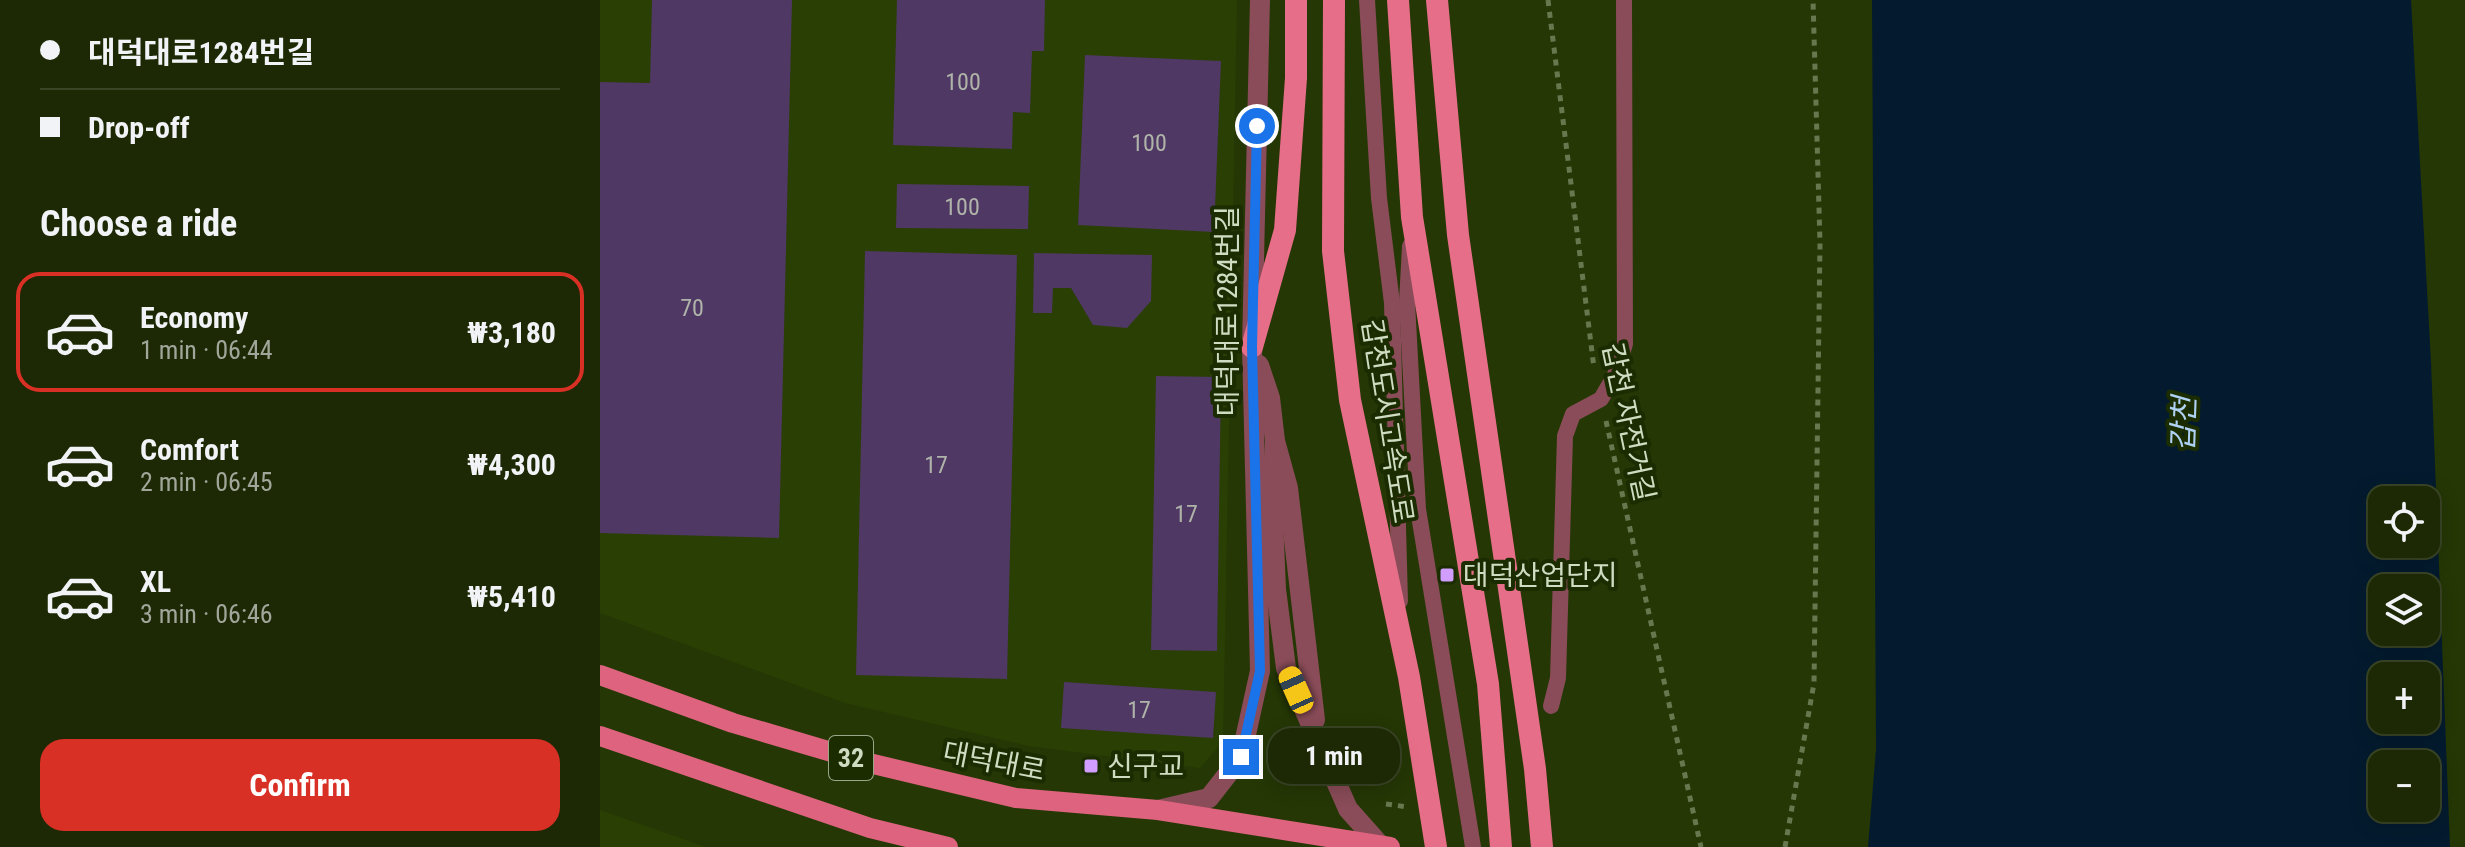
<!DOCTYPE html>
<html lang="en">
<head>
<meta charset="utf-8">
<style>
  :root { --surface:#1c2904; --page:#25310e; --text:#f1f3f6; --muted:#a0a69a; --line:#3a4526; --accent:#d93025 }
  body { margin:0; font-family:"Roboto Condensed","Noto Sans KR",sans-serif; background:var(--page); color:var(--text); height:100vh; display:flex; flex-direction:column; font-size:30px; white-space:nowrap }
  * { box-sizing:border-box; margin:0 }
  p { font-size:26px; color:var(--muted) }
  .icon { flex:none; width:44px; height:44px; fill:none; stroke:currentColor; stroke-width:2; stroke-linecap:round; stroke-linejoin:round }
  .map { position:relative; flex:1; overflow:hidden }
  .details { display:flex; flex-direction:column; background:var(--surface); width:600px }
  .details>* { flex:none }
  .guide { display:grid; align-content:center; height:176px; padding:0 40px; background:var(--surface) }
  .fabs { position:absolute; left:1768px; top:486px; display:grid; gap:16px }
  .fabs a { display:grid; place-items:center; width:72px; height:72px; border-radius:16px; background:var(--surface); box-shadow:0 4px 20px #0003,0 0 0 2px var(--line); font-size:40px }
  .end { position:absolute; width:36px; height:36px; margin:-18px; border:10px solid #1a73e8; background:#fff; box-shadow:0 0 0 4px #fff }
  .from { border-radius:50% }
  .bubble { position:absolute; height:56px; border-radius:24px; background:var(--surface); box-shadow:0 4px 20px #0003,0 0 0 2px var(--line); font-size:26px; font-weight:700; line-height:56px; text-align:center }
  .car { position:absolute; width:24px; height:48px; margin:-24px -12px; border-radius:10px; box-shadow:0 0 6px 2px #0007; background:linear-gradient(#f5c518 24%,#345 0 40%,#f5c518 0 76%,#345 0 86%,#f5c518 0) }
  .guide b { display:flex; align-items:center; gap:28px; height:76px; font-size:30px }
  .guide b+b { border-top:2px solid var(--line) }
  .guide i { width:20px; height:20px; background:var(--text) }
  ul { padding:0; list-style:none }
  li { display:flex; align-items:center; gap:24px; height:120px; margin:0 16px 12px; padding:0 24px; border:4px solid transparent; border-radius:24px }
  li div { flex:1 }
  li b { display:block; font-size:30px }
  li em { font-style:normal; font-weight:700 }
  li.active { border-color:var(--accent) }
  li>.icon { width:72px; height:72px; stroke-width:1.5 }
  h2 { padding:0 40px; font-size:36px; line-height:96px }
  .cta { display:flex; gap:16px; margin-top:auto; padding:16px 40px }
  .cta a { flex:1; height:92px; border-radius:24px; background:var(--accent); color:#fff; font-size:32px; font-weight:700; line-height:92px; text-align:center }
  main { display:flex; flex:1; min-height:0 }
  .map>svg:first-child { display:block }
  .built { fill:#2a3f03 }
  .water { fill:#041b2f; fill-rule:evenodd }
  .building { fill:#4f3863 }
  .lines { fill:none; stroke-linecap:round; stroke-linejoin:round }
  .path { stroke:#67784f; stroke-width:5; stroke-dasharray:6 6; stroke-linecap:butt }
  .service { stroke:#894c58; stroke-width:16 }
  .minor { stroke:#894c58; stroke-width:20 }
  .primary { stroke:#de637f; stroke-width:20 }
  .trunk { stroke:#e76e89; stroke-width:22 }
  .route { stroke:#1a73e8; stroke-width:10 }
  .poi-dot { fill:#d19dfe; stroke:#1b2c00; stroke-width:3 }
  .labels { text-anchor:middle; stroke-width:8; stroke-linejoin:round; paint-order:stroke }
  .number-label { font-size:24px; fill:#afb3aa }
  .shield { fill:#1b2c00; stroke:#99a788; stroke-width:2 }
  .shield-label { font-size:26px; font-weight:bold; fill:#cfdcc2 }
  .street-label { font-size:28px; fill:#cfdcc2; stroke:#1b2c00 }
  .poi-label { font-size:28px; fill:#cfdcc2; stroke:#1b2c00; text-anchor:start }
  .water-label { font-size:30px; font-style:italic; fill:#afd2f4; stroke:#1b2c00 }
</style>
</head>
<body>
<main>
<section class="details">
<div class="guide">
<b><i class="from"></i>대덕대로1284번길</b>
<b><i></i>Drop-off</b>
</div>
<h2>Choose a ride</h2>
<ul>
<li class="active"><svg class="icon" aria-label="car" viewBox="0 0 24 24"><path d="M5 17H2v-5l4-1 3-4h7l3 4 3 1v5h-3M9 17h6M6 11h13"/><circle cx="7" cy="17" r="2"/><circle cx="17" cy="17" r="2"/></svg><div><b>Economy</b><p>1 min · 06:44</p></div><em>₩3,180</em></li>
<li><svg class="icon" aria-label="car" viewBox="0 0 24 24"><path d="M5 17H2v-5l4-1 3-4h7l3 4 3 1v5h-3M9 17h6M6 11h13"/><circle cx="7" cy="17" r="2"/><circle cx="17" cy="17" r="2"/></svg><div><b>Comfort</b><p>2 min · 06:45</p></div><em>₩4,300</em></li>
<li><svg class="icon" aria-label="car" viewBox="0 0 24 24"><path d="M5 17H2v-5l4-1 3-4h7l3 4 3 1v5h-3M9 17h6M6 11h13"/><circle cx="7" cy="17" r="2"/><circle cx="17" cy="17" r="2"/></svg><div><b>XL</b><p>3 min · 06:46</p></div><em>₩5,410</em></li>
</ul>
<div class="cta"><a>Confirm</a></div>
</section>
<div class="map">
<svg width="1865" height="847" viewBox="0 0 1865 847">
  <rect width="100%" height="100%" fill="#253705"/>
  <!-- built -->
  <g class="built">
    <path d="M0,0H637L623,741L600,768L429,746L245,703L0,613Z"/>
    <path d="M0,810L106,847H0Z"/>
  </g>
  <!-- water -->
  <path class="water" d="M1272,0H1811L1831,362L1850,847H1268L1276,749ZM1782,500H1826V544H1782ZM1782,588H1826V632H1782ZM1782,676H1826V720H1782ZM1782,764H1826V808H1782Z"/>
  <!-- building -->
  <g class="building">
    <path d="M52,0H192L179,538L0,533V82L50,83Z"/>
    <path d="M297,0H445L444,51H432L430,113L413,112L412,149L293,145Z"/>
    <path d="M485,55L621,61L614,232L478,225Z"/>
    <path d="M297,184L429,186L428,229L296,228Z"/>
    <path d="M265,251L417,255L407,679L256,675Z"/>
    <path d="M434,253L552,255L551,301L527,328L493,325L471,288H453L452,313H433Z"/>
    <path d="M556,376L621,377L617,651L551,650Z"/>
    <path d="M464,682L616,692L613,738L461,728Z"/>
  </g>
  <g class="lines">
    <!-- path -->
    <g class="path">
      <path d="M948,0L994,368"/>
      <path d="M1006,421L1101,847"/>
      <path d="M786,804L808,807"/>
      <path d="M1185,847L1214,683L1220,243L1213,0"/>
    </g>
    <!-- service -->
    <g class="service">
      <path d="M767,0L779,198L792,303L800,601"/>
      <path d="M810,246L807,302L818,509L873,847"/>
      <path d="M951,706L958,678L965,436L973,414L1001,399L1015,375L1025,344L1024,0"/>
    </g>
    <!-- minor -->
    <g class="minor">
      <path d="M659,365L670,398L675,441L688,488L715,720"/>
      <path d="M675,441L672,493L676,589L686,668L748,809L780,845"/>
      <path d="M558,810L609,798L641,757L660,671L652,347L660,0"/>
    </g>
    <!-- primary -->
    <g class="primary">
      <path d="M0,675L133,723L269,763L416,798L558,810L790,847"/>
      <path d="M0,736L270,828L348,847"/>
    </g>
    <!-- trunk -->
    <g class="trunk">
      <path d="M734,0L733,251L750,400L809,677L836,847"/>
      <path d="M798,0L812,217L888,684L901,847"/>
      <path d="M837,0L858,235L935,769L942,847"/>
      <path d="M652,347L685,230L696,78V0"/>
    </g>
  </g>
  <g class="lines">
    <!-- route -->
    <path class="route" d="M641,757L660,671L652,347L657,126"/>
  </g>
  <!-- markers -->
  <g class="poi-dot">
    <rect x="839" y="567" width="16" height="16" rx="4"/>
    <rect x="483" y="758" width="16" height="16" rx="4"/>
  </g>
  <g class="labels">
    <!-- number labels -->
    <g class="number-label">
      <text x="363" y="90">100</text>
      <text x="549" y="151">100</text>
      <text x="362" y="215">100</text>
      <text x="92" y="316">70</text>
      <text x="336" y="473">17</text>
      <text x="586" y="522">17</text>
      <text x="539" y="718">17</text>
    </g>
    <!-- shield labels -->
    <rect class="shield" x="229" y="736" width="44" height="44" rx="6"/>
    <g class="shield-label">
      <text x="251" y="767">32</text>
    </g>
    <!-- street labels -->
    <g class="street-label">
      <text transform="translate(627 311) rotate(-90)" y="10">대덕대로1284번길</text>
      <text transform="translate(788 421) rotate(81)" y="10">갑천도시고속도로</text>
      <text transform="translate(1029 422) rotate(78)" y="10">갑천 자전거길</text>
      <text transform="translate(394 761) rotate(11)" y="10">대덕대로</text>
    </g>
    <!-- poi labels -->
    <g class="poi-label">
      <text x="863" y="585">대덕산업단지</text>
      <text x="507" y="776">신구교</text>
    </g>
    <!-- water labels -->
    <g class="water-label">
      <text transform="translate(1584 424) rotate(-88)" y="10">갑천</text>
    </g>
  </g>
</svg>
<div class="fabs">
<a><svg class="icon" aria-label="locate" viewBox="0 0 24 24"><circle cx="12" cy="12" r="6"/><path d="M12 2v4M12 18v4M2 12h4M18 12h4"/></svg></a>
<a><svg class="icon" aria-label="layers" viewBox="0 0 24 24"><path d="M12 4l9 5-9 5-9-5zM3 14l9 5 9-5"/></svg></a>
<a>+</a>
<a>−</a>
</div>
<i class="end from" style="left:657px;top:126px"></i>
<i class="end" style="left:641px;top:757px"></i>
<div class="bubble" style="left:668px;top:728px;width:132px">1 min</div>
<i class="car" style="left:696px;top:690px;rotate:336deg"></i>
</div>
</main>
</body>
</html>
